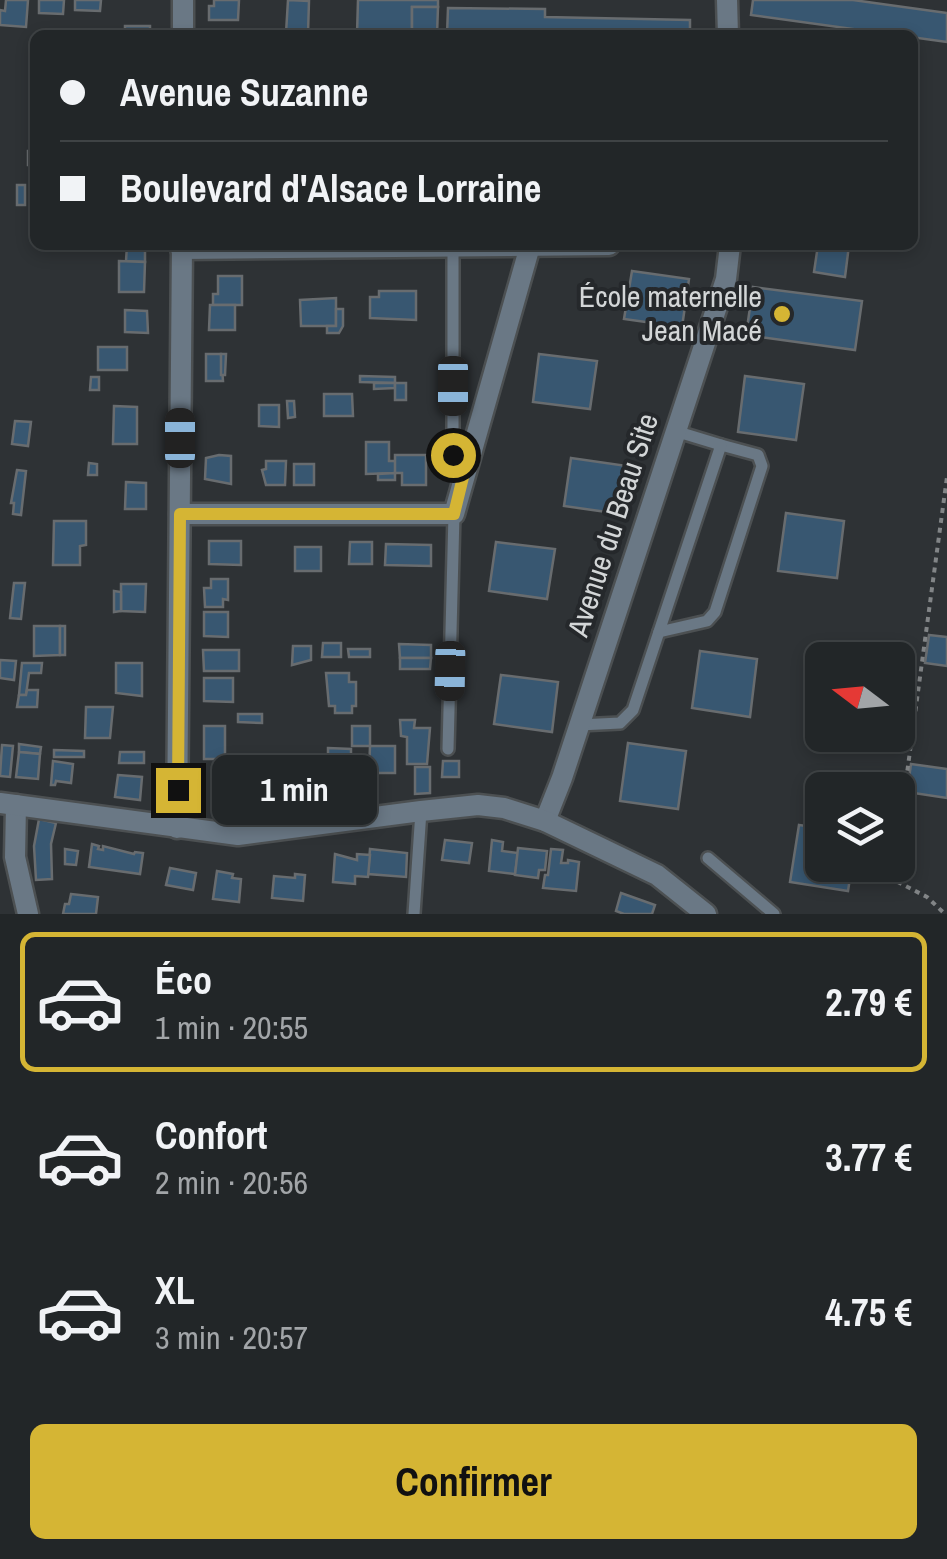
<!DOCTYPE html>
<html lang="fr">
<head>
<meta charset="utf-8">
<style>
  :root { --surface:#222628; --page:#2e3234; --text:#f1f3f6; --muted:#a2a5a8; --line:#3f4345; --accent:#d5b534 }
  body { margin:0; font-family:"Archivo Narrow",sans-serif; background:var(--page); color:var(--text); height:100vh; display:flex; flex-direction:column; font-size:38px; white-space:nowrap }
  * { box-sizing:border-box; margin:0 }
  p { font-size:32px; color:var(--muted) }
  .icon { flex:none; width:55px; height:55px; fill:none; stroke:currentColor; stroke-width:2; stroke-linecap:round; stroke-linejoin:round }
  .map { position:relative; height:914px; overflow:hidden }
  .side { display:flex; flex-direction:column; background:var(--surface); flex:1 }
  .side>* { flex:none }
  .guide { position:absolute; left:30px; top:30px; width:888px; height:220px; border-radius:15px; box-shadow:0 5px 15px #0003,0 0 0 2px var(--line); display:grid; align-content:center; height:220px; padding:0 30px; background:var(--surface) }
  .needle { width:65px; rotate:286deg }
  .fabs { position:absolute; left:805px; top:642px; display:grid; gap:20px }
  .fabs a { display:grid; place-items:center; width:110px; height:110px; border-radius:15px; background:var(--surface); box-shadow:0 5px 15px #0003,0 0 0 2px var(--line); font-size:50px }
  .end { position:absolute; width:45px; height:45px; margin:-22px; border:12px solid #d5b534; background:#111; box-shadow:0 0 0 5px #111 }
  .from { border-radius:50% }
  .bubble { position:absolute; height:70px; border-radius:15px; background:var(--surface); box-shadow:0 5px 15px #0003,0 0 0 2px var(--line); font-size:32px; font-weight:800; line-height:70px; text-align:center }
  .car { position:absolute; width:30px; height:60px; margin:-30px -15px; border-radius:12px; box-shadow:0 0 8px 2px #0007; background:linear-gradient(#222 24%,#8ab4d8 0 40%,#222 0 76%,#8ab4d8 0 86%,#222 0) }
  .guide b { display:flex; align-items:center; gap:35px; height:95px; font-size:38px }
  .guide b+b { border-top:2px solid var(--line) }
  .guide i { width:25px; height:25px; background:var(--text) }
  ul { padding:18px 0 0; list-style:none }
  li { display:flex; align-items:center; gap:30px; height:140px; margin:0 20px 15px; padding:0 10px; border:5px solid transparent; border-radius:15px }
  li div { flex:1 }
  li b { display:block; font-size:38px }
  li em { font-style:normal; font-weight:800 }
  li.selected { border-color:var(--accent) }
  li>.icon { width:90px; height:90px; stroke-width:1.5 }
  .action { display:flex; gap:20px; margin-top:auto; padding:20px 30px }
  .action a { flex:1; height:115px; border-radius:15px; background:var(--accent); color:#111; font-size:40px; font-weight:800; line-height:115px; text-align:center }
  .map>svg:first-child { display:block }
  .building { fill:#385771; stroke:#686c6f; stroke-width:2.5 }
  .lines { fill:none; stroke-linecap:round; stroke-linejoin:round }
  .service-casing { stroke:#4c5052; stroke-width:16 }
  .minor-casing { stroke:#4c5052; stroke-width:25 }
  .tertiary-casing { stroke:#4c5052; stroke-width:25 }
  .path { stroke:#828587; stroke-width:4; stroke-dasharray:5 5; stroke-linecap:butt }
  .service { stroke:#6a7885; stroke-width:11 }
  .minor { stroke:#6a7885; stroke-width:20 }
  .tertiary { stroke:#6a7885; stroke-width:20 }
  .route { stroke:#d5b534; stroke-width:12 }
  .poi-dot { fill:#d5b534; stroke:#25282b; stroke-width:4 }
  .labels { text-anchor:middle; stroke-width:8; stroke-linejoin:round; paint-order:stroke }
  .poi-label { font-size:30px; fill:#d3d6d7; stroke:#25282b; text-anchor:end }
  .street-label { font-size:30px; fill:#d3d6d7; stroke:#25282b }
</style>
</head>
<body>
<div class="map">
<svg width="947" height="914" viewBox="0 0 947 914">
  <rect width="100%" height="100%" fill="#2e3235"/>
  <!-- building -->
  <g class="building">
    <path d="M6,0H28L26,27L0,25V10L5,11Z"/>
    <path d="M39,0H64L63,14L39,13Z"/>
    <path d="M75,0H101L100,11L75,10Z"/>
    <path d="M214,0H239L238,20H209V6H214Z"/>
    <path d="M288,0L309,1L308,34L286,33Z"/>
    <path d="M358,0H438V7H412V35H357Z"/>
    <path d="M753,0H853L947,13V42L751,15Z"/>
    <path d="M412,7H438L437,35H412Z"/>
    <path d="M448,8L545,9V17L690,20V35H447Z"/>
    <rect x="125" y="26" width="25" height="9"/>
    <rect x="28" y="151" width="7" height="14"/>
    <rect x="17" y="185" width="8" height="20"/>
    <path d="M127,245H145V262L126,261Z"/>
    <path d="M818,245H849L845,277L814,272Z"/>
    <path d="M119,261L145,262L144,292H119Z"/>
    <path d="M632,271L689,279L682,327L624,319Z"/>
    <path d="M218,276H242V305H213V294H218Z"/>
    <path d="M753,287L862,301L855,350L746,335Z"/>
    <path d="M379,291H416V320L370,318V297H379Z"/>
    <path d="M336,298V326H301L300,300Z"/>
    <path d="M210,305H235V330H209Z"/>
    <path d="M336,309H343V326L339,333H327V326H336Z"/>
    <path d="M125,310L147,311L148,333L125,332Z"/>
    <rect x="98" y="347" width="29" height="23"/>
    <path d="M206,354H221L223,381H206Z"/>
    <path d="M221,354H226L225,375H221Z"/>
    <path d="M539,354L597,361L590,409L533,402Z"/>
    <path d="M360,376L395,377V383L360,382Z"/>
    <path d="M745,376L804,384L796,440L738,432Z"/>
    <path d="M91,377H99V390H90Z"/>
    <path d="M374,383H395V388L374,389Z"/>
    <rect x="395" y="383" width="11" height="17"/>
    <path d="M324,394H352L353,416H324Z"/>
    <path d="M287,401H294L295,417L288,418Z"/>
    <path d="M259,405H279V427L259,426Z"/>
    <path d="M114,406L137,407V444H113Z"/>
    <path d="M15,421L31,422L28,446L12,444Z"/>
    <path d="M366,442H389V461H396L395,473L366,474Z"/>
    <path d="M219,455L231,456V484L205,479L206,458Z"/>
    <path d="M395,455H426V485H402V473H395Z"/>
    <path d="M571,458L627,466L621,514L564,506Z"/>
    <path d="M266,461H286L285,485H266L262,470L266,469Z"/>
    <path d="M89,463L97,464V475H88Z"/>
    <rect x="294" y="464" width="20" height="21"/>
    <path d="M17,470L26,471L21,515L13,514L14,503H11Z"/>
    <path d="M395,473V480H378V474Z"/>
    <path d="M126,482L146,483V509H125Z"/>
    <path d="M786,513L844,521L837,578L778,571Z"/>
    <path d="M54,521H86V545L80,546V565H53Z"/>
    <path d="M209,541H241V565L209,564Z"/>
    <path d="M350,542H372V564H349Z"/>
    <path d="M496,542L555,549L547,599L489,591Z"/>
    <path d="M386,544L431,545V566L385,565Z"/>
    <rect x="295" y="547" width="26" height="24"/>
    <path d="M211,579H228V600L223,599V607H205L204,588H211Z"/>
    <path d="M14,583H25L21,619L10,618Z"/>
    <path d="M121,584H146L145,612L121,611Z"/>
    <path d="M114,591L121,592V611L114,612Z"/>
    <path d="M204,612H228V637L204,636Z"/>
    <path d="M34,626H60V655L34,656Z"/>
    <rect x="60" y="626" width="5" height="29"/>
    <path d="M929,635L947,637V666L925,663Z"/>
    <path d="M323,643H341V657H322Z"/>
    <path d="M399,644L431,645V658H400Z"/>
    <path d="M293,646H311V660L292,665Z"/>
    <path d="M348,649H370V657H349Z"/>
    <path d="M203,650H239V671H204Z"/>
    <path d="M700,651L757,659L750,717L692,708Z"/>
    <path d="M400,658H431L430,669H400Z"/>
    <path d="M0,660L16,661L14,680L0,678Z"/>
    <path d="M22,663H42L41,673H29L26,695H19Z"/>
    <path d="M116,663H142V696L116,693Z"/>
    <path d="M326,673H349V682H356V706H352V713H335V706H329Z"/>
    <path d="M501,675L558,682L552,732L494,724Z"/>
    <path d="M204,678H233V702L204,701Z"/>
    <path d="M27,690H38L37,707H17L19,695H26Z"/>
    <path d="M86,707H113L110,738H85Z"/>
    <path d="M238,714H262V723L238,722Z"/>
    <path d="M400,720H415L414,728H430L427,764H407V737L401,736Z"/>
    <rect x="204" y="726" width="21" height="33"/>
    <rect x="352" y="726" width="18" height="20"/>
    <path d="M628,743L686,751L678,809L620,801Z"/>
    <path d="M19,744L41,747L40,754L19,752Z"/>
    <path d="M2,745L13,746L10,777L0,776Z"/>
    <path d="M370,746H395V773H369Z"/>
    <path d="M328,748L351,749V773L328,772Z"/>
    <path d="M54,750L84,751V757H54Z"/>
    <path d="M19,752L40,754L38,779L16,777Z"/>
    <path d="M120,752H144V763H119Z"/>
    <path d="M53,761L73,764L71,783L56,781L55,785H51Z"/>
    <path d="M443,761H459V777H442Z"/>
    <path d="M911,764L947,769V798L907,792Z"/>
    <path d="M415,767H430V793L415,794Z"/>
    <path d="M271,768L298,769V796L270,795Z"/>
    <path d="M118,775L142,777L140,800L115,797Z"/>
    <path d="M39,819L56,823L51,844L52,879L36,880L34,846Z"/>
    <path d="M799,825L822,828V865H852L848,891L790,882Z"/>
    <path d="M445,840L472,843L469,863L442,860Z"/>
    <path d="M492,840L503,842L502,851L518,853L515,874L489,871Z"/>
    <path d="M92,844L99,846L98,849L103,850V846L134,854L135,852L143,853L140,874L89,867Z"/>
    <path d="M518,848L547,851L545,870H539L538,878L515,875Z"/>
    <path d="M65,849L78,851L76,865L65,864Z"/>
    <path d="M370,849L407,853L406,877L368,874Z"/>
    <path d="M551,849L563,850L561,863H568V860L579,862L576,891L543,888L545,875H548Z"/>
    <path d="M335,854L357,860V854L370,855L368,877L355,876V884L333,882Z"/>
    <path d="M170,868L196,873L193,890L166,885Z"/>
    <path d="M217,871L233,874L232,878L241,879L239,902L213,899Z"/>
    <path d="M295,874L305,875L303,901L272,898L274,876L295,878Z"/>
    <path d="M621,893L655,905L652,914H624L616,911Z"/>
    <path d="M71,894L98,897L96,914H63L65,904H69Z"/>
  </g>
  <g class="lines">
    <defs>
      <g id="service">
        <path d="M453,247V455L466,465"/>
        <path d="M659,632L707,621L715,612L762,466L758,455L721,445"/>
        <path d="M579,725L620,723L633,710L721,445L675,431"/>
        <path d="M448,749L454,514"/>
        <path d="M708,858L774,914"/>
        <path d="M414,914L421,811"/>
      </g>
      <g id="minor">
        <path d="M727,0L728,35"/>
        <path d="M183,35V0"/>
        <path d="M181,249L609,245"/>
        <path d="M180,514H454L530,246"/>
        <path d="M16,805L15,857L28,914"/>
        <path d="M545,821L562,778L726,279L730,245"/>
        <path d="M177,828L182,245"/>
      </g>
      <path id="tertiary" d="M0,803L238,835L421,811L478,805L504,808L545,821L657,875L706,914"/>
    </defs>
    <!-- service casing -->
    <use href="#service" class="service-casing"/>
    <!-- minor casing -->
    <use href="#minor" class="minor-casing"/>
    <!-- tertiary casing -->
    <use href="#tertiary" class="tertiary-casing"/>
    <!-- path -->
    <g class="path">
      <path d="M898,840L947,477"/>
      <path d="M894,865L892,879L927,897L945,914"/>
    </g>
    <!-- service -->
    <use href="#service" class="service"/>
    <!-- minor -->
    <use href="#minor" class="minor"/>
    <!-- tertiary -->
    <use href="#tertiary" class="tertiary"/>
  </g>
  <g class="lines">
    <!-- route -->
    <path class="route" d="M178,790L180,514H454L466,465L453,455"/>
  </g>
  <!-- markers -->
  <circle class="poi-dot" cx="782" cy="314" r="10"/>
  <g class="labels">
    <!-- poi labels -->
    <g class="poi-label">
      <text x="762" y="307">École maternelle<tspan x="762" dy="34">Jean Macé</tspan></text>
    </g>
    <!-- street labels -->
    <g class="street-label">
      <text transform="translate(613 525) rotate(-72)" y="10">Avenue du Beau Site</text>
    </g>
  </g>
</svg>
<div class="fabs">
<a><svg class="needle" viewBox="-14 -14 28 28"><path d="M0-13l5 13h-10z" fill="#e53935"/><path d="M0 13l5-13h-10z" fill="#a2a5a8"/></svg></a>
<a><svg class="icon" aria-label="layers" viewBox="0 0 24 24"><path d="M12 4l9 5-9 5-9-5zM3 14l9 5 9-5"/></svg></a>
</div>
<i class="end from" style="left:453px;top:455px"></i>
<i class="end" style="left:178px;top:790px"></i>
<div class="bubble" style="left:212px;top:755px;width:165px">1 min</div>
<i class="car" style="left:453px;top:386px;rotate:180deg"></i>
<i class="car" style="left:180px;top:438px;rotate:0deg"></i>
<i class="car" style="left:450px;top:671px;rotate:181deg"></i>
<div class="guide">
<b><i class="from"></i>Avenue Suzanne</b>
<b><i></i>Boulevard d'Alsace Lorraine</b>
</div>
</div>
<section class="side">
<ul>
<li class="selected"><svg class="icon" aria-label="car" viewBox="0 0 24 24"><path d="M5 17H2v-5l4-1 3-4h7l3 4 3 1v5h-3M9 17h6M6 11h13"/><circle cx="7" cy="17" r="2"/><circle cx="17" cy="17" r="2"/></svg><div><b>Éco</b><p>1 min · 20:55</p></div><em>2.79 €</em></li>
<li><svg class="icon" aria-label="car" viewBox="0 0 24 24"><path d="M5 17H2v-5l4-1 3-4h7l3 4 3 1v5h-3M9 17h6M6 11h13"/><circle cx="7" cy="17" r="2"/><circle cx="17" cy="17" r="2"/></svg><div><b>Confort</b><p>2 min · 20:56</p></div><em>3.77 €</em></li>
<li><svg class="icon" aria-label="car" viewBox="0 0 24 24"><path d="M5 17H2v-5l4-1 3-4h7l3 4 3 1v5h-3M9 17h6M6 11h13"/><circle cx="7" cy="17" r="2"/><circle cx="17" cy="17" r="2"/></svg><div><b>XL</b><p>3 min · 20:57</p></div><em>4.75 €</em></li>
</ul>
<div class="action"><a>Confirmer</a></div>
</section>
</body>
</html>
